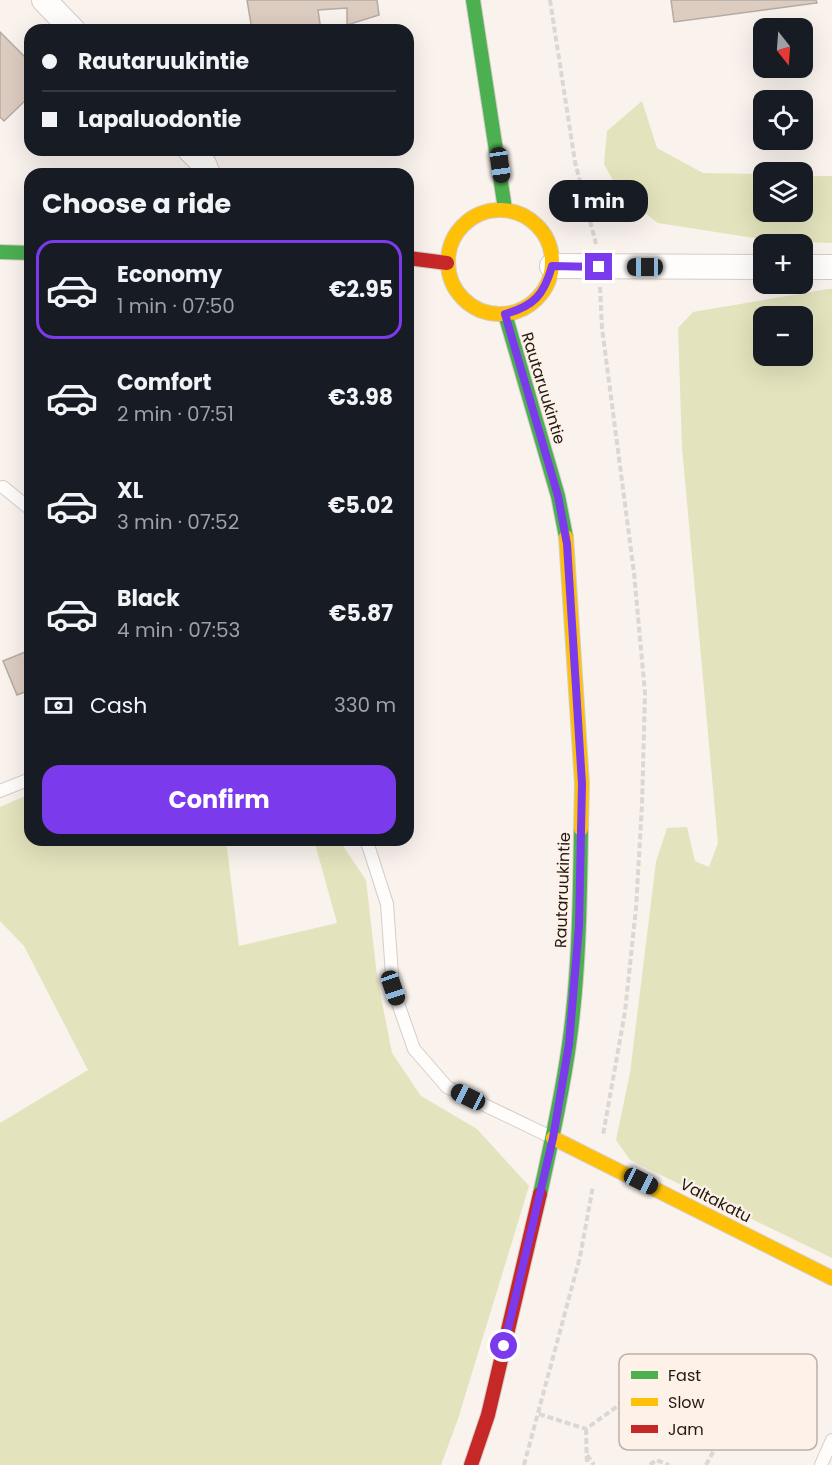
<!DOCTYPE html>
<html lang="en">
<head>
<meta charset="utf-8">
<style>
  :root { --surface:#171b24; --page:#242831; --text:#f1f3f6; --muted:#9ea1a6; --line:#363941; --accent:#7c3aed }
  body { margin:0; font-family:Poppins,sans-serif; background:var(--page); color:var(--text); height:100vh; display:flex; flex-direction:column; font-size:22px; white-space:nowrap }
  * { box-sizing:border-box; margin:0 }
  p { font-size:20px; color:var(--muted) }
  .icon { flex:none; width:33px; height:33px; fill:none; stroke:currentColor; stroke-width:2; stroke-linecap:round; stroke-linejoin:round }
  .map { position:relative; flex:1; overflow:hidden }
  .details { position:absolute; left:24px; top:168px; width:390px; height:678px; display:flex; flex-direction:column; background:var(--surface); border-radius:18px; box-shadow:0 6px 24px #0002 }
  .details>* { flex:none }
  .top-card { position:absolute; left:24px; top:24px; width:390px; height:132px; border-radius:18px; box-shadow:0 6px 24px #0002; display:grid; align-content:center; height:132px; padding:0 18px; background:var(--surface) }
  .needle { width:39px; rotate:163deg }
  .fabs { position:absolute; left:753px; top:18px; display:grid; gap:12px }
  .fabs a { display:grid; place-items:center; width:60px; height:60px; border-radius:12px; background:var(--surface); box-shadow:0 6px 24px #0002; font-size:30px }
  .end { position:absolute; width:27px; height:27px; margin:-14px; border:8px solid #7c3aed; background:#fff; box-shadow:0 0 0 3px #fff }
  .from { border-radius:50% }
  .bubble { position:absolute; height:42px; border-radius:18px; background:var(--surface); box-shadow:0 6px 24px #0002; font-size:20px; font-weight:700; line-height:42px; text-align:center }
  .car { position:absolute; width:18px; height:36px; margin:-18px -9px; border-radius:8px; box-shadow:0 0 4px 2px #0007; background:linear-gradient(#222 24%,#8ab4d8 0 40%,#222 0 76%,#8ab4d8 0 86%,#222 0) }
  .top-card b { display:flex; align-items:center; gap:21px; height:57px; font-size:22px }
  .top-card b+b { border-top:2px solid var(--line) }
  .top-card i { width:15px; height:15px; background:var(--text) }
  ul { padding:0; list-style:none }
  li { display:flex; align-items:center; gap:18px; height:99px; margin:0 12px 9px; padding:0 6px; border:3px solid transparent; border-radius:18px }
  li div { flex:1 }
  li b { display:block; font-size:22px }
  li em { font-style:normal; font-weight:700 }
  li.selected { border-color:var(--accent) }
  li>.icon { width:54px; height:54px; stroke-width:1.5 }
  h2 { padding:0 18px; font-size:27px; line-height:72px }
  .pay { display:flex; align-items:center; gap:15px; height:66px; padding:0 18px; font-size:22px }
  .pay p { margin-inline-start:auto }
  .primary-button { display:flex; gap:12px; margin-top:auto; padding:12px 18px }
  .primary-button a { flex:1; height:69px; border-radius:18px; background:var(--accent); color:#fff; font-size:24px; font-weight:700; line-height:69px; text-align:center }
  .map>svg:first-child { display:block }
  .green { fill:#e3e4bd; fill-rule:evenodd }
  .building { fill:#ddccc0; stroke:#b2aba6; stroke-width:1.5 }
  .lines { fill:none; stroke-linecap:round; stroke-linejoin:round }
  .lane-casing { stroke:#d4cdc8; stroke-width:14 }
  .street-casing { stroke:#d4cdc8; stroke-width:26 }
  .fast-casing { stroke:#d4cdc8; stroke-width:16 }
  .slow-casing { stroke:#d4cdc8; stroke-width:16 }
  .jam-casing { stroke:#d4cdc8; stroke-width:16 }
  .path { stroke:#dad7d5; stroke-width:4; stroke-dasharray:6 3; stroke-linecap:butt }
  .lane { stroke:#fefdfc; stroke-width:12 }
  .street { stroke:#fefdfc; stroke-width:24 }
  .fast { stroke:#4caf50; stroke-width:14 }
  .slow { stroke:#ffc107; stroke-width:14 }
  .jam { stroke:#c62828; stroke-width:14 }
  .route { stroke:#7c3aed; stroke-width:8 }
  .labels { text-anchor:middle; stroke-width:4.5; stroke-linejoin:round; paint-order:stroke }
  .street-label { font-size:16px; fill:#211a14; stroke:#fef1e8 }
  .key { fill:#fef1e8; stroke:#bcb0a8; stroke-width:1.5 }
  .key-label { font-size:16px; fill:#211a14 }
</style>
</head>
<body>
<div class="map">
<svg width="832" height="1465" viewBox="0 0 832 1465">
  <rect width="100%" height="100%" fill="#f9f2ed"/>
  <!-- green -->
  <g class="green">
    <path d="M642,101L657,148L703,173L763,174L764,212H802L803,176H832V243L774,241L658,223L621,195L604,164L607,131Z"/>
    <path d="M828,289H832V1258L630,1160L616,1140L630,1073L656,862L667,828L687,827L695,861L709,867L718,843L682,447L678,328L693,312ZM764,316H802V356H764Z"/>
    <path d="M30,794V840H226L239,946L337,923L314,840H339L366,880L377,976L392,1053L421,1096L477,1129L529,1186L458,1419L441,1465H0V1123L88,1070L24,946L0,921V807Z"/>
  </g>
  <!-- building -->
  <g class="building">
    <path d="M247,0H377L379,15L347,25V8L318,10L321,30H252Z"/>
    <path d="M671,0H816L817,3L674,22Z"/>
    <path d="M0,32L30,62V96L4,121L0,117Z"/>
    <path d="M30,650V690L17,695L3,661Z"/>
  </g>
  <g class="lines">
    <defs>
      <g id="lane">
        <path d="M3,487L30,509"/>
        <path d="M0,791L30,779"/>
        <path d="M365,840L368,845L387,904L393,989L414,1049L447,1087L551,1137"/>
        <path d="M821,1465L832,1440"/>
      </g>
      <g id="street">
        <path d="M44,0L73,30"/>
        <path d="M190,150L204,164L208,174"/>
        <path d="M552,266L764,267"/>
        <path d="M802,267H832"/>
      </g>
      <g id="fast">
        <path d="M473,0L505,209"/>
        <path d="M0,252L30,253"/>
        <path d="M505,314L558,496L566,537"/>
        <path d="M540,1194C551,1145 562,1095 569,1045C579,974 580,901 581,829"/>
      </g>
      <g id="slow">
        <circle cx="500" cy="262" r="52"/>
        <path d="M566,537L582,784L581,829"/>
        <path d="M553,1138L832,1278"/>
      </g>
      <g id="jam">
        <path d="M408,258L447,263"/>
        <path d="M471,1465L488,1415L540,1194"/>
      </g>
    </defs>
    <!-- lane casing -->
    <use href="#lane" class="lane-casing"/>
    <!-- street casing -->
    <use href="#street" class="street-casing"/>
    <!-- fast casing -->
    <use href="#fast" class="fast-casing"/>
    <!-- slow casing -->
    <use href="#slow" class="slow-casing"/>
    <!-- jam casing -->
    <use href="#jam" class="jam-casing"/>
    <!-- path -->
    <g class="path">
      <path d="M550,0L575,162L596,244"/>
      <path d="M600,287L602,328L634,573L645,693L642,805L636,908L625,1012L603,1135"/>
      <path d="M539,1414L586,1429L652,1381"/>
      <path d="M586,1429L587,1465"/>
      <path d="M587,1455L594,1465"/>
      <path d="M524,1465L580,1257L593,1186"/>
      <path d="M650,1465L656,1460L669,1465"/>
      <path d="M706,1465L730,1421"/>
    </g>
    <!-- lane -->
    <use href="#lane" class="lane"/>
    <!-- street -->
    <use href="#street" class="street"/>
    <!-- fast -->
    <use href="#fast" class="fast"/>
    <!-- slow -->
    <use href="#slow" class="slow"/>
    <!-- jam -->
    <use href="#jam" class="jam"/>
  </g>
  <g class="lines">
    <!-- route -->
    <path class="route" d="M504,1346L553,1138L569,1044L579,926L582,784L567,544L558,496L505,314C534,306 544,295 552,266L599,267"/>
  </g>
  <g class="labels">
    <!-- street labels -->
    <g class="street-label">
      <text transform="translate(544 388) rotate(73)" y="6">Rautaruukintie</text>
      <text transform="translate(562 890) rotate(-88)" y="6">Rautaruukintie</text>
      <text transform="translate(716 1200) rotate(27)" y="6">Valtakatu</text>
    </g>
  </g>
  <!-- legend -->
  <rect x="619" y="1354" width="198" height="96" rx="9" class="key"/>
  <rect x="631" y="1371" width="27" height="8" fill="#4caf50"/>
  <rect x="631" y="1398" width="27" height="8" fill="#ffc107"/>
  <rect x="631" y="1425" width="27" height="8" fill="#c62828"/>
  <g class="key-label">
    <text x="668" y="1381">Fast</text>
    <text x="668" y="1408">Slow</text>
    <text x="668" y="1435">Jam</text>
  </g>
</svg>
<div class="fabs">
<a><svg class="needle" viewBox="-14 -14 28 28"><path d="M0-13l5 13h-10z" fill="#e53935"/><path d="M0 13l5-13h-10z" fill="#9ea1a6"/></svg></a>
<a><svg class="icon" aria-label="locate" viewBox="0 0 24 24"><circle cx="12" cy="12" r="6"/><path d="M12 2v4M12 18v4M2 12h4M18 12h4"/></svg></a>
<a><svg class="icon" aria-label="layers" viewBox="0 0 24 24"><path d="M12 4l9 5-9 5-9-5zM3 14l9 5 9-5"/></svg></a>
<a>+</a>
<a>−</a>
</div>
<i class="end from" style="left:504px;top:1346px"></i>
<i class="end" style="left:599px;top:267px"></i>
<div class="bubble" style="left:549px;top:180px;width:99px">1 min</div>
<i class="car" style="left:500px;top:165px;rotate:172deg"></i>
<i class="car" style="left:645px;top:267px;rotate:270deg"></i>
<i class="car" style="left:393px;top:988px;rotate:161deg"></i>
<i class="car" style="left:468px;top:1097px;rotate:296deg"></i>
<i class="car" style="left:641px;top:1181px;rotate:117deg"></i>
<div class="top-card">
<b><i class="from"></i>Rautaruukintie</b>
<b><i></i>Lapaluodontie</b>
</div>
<section class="details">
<h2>Choose a ride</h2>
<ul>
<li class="selected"><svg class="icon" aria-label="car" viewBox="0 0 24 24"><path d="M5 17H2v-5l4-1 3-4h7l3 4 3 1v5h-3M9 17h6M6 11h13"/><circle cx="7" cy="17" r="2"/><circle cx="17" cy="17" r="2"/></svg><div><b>Economy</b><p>1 min · 07:50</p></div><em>€2.95</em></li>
<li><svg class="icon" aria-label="car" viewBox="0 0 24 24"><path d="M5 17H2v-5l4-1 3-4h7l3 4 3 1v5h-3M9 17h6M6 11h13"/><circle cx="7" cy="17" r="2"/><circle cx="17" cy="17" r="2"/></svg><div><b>Comfort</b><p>2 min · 07:51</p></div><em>€3.98</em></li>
<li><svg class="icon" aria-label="car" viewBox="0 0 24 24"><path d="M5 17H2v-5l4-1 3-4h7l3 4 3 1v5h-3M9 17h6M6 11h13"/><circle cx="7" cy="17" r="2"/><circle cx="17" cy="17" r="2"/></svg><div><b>XL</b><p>3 min · 07:52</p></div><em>€5.02</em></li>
<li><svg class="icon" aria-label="car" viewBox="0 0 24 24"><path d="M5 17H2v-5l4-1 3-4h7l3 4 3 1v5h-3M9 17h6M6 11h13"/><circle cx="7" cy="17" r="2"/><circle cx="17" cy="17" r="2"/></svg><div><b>Black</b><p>4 min · 07:53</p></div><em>€5.87</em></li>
</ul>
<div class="pay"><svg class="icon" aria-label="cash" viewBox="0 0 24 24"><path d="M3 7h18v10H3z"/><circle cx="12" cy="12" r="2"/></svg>Cash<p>330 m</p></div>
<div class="primary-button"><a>Confirm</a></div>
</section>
</div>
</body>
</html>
